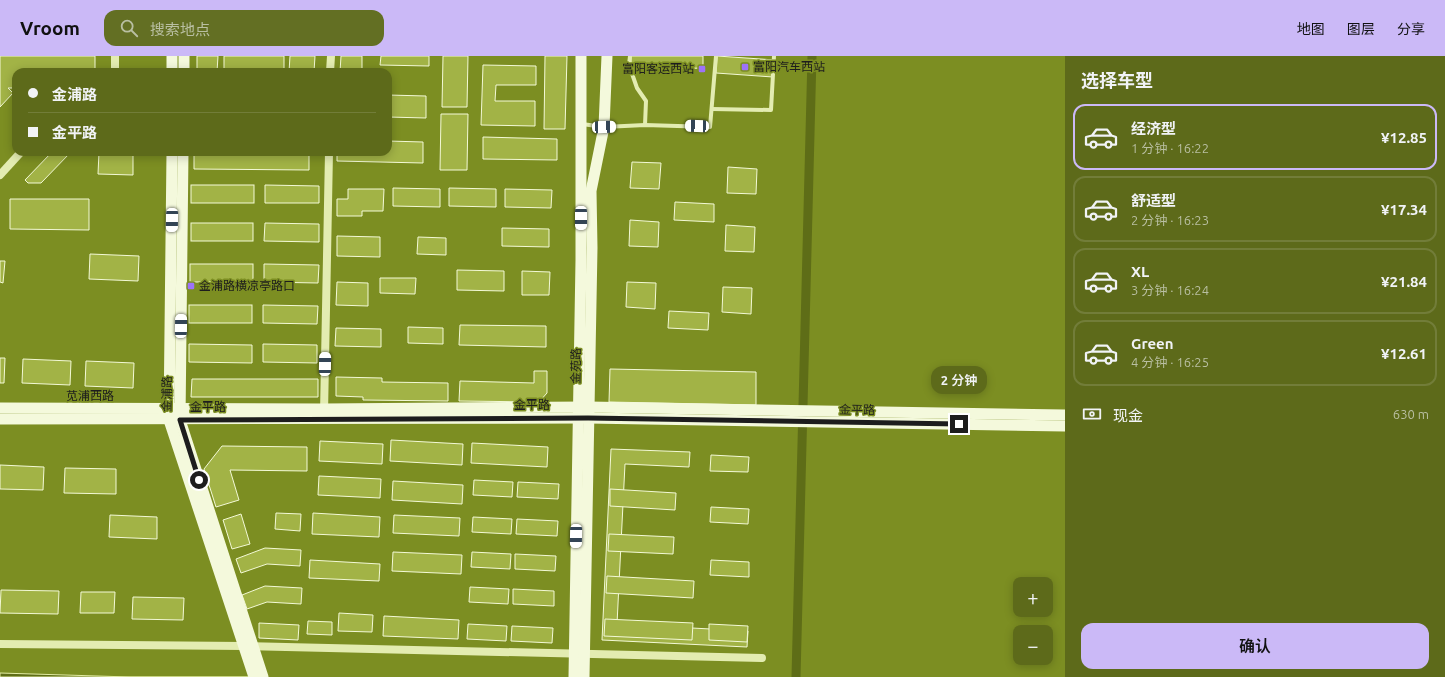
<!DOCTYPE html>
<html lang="zh">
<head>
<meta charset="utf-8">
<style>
  :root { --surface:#5d6a1a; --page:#636f23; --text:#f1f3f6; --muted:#b9bfa2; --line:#727d39; --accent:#cbb9f7 }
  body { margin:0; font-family:Ubuntu,"Noto Sans SC",sans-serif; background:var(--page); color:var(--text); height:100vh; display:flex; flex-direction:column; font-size:15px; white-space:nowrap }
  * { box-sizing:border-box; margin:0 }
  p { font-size:13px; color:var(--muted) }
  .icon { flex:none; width:22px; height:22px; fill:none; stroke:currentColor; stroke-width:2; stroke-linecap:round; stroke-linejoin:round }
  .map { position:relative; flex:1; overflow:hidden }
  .sheet { display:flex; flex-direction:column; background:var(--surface); width:380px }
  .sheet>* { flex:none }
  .guide { position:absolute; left:12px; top:12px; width:380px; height:88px; border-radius:12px; box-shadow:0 2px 10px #0003; display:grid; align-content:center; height:88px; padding:0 16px; background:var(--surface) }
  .buttons { position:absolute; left:1013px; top:521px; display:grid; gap:8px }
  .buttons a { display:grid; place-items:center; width:40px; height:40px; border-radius:8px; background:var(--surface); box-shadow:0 2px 10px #0003; font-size:20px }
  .end { position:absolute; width:18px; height:18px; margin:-9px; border:5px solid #1d1d1d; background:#fff; box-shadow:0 0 0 2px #fff }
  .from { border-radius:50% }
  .bubble { position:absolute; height:28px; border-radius:12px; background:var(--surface); box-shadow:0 2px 10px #0003; font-size:13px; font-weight:600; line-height:28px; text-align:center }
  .car { position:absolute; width:12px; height:24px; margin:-12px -6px; border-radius:5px; box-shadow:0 0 3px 1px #0007; background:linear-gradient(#fff 24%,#345 0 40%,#fff 0 76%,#345 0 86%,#fff 0) }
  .guide b { display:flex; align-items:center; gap:14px; height:38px; font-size:15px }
  .guide b+b { border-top:1px solid var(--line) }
  .guide i { width:10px; height:10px; background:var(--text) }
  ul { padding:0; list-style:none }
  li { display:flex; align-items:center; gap:12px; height:66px; margin:0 8px 6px; padding:0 8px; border:2px solid var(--line); border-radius:12px }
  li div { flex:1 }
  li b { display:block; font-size:15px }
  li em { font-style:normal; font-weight:600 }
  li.on { border-color:var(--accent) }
  li>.icon { width:36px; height:36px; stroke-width:1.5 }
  h2 { padding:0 16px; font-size:18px; line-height:48px }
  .pay { display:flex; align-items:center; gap:10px; height:44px; padding:0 16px; font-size:15px }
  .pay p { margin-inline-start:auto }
  .primary-button { display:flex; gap:8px; margin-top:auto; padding:8px 16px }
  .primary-button a { flex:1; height:46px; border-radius:12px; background:var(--accent); color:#111; font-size:16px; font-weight:600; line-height:46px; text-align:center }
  header { display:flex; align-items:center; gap:24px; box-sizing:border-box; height:56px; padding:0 20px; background:var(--accent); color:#111 }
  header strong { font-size:19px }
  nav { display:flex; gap:22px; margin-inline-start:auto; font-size:14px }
  .search { width:280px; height:36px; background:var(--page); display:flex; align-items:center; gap:10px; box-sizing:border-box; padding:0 14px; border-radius:12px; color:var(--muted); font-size:15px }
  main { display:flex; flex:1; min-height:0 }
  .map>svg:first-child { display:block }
  .water { fill:#5e6d17; stroke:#e3eda5 }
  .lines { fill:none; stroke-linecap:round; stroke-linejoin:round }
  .canal { stroke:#5e6d17; stroke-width:9 }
  .building { fill:#a2b346; stroke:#f3f9d6 }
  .lane { stroke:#e3ecb1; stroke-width:4 }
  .street { stroke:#e3ecb1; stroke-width:8 }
  .secondary { stroke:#f4f9dc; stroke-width:11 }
  .route { stroke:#1d1d1d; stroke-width:5 }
  .poi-dot { fill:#9d73f8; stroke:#7c8e22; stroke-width:1.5 }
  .labels { text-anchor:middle; stroke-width:3; stroke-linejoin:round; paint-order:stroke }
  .poi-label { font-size:12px; fill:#1d1d1d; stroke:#7c8e22; text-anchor:start }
  .street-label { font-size:12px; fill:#1d1d1d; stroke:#7c8e22 }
</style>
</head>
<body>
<header>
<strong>Vroom</strong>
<div class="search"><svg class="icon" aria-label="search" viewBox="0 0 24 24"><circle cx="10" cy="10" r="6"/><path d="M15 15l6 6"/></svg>搜索地点</div>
<nav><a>地图</a><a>图层</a><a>分享</a></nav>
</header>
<main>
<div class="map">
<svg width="1065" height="621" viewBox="0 0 1065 621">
  <rect width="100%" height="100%" fill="#7c8e22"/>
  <!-- water -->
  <path class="water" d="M0,617L130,621H267H0Z"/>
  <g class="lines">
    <!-- canal -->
    <path class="canal" d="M796,621L812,0"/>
  </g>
  <!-- building -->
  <g class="building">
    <path d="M0,0H95V13H88V16H16V32H8L13,37L0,51Z"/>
    <path d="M197,0H218L217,16H197Z"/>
    <rect x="224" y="0" width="60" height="16"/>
    <path d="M290,0H315L314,16H289Z"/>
    <path d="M341,0H362V16H340Z"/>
    <path d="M381,0H429V10L380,9Z"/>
    <path d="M443,0H468L467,51H442Z"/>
    <path d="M545,0H567L565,73H544Z"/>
    <path d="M631,0H703V12L631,14Z"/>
    <path d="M717,0L775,4L773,21L716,17Z"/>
    <path d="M483,9L536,10V29H496L495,45H535V70L481,69Z"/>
    <path d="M388,39L426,40V62L388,61Z"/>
    <path d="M441,58H468L467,114H440Z"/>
    <path d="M483,81L557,83V104L483,103Z"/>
    <path d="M388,85L423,86V107L337,105V96H388Z"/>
    <path d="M52,96H86V97H70L41,127H28L25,124Z"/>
    <path d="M99,96H133V119L98,118Z"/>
    <path d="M194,96H309V114L194,113Z"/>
    <path d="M632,106L661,107L659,133L630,132Z"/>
    <path d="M728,111L757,113L756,138L727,137Z"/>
    <rect x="191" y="129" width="63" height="18"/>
    <path d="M265,129L319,130V147H265Z"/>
    <path d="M393,132L440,133V151L393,150Z"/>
    <path d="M449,132L496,133V151L449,150Z"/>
    <path d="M348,133H384L383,155H362V160H337V143H348Z"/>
    <path d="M505,133L552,134L551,152L505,151Z"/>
    <path d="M10,143H89V174L10,173Z"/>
    <path d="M675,146L714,148V166L674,164Z"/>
    <path d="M630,164L659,166L658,191L629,190Z"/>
    <rect x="191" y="167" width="62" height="18"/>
    <path d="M265,167L319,168V186L264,185Z"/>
    <path d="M726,169L755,171L754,196L725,195Z"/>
    <path d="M502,172L549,173V191L502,190Z"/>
    <path d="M337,180L380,181V201L337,200Z"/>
    <path d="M418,181L446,182V199L417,198Z"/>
    <path d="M90,198L139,200L138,225L89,223Z"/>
    <path d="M0,205H5L3,227L0,226Z"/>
    <rect x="190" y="208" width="63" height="18"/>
    <path d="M264,208L319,209L318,227L264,226Z"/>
    <path d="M457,214L504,215V235L457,234Z"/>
    <path d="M522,215L550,216L549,239H522Z"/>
    <path d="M380,222H416L415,238L380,237Z"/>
    <path d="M337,226L368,227V250L336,249Z"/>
    <path d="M627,226L656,227L655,253L626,251Z"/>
    <path d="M723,231L752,232L751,258L722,256Z"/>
    <rect x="189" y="249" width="63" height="18"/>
    <path d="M263,249L318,250L317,268L263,267Z"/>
    <path d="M669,255L709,257L708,274L668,272Z"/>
    <path d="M460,269L546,270V291L459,289Z"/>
    <path d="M408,271L443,272V288L408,287Z"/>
    <path d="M336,272L381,273V291L335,290Z"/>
    <path d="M189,288L252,289V307L189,306Z"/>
    <path d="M263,288L317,289V307L263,306Z"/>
    <path d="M0,302H5L4,327H0Z"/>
    <path d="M23,303L71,305L70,329L22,327Z"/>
    <path d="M86,305L134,307L133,332L85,330Z"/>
    <path d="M610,313L756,316V349L609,346Z"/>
    <path d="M534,315H547V337L539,346L459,345L460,325L534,327Z"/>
    <path d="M336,321L382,322V326L448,327V345L363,344V341L336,340Z"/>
    <path d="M192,323H318V341H191Z"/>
    <path d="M391,384L463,388L462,409L390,405Z"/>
    <path d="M320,385L383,388L382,408L319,405Z"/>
    <path d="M472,387L548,391L547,411L471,407Z"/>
    <path d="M222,390L307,391V415L230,414L239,444L216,451L204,413Z"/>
    <path d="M611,393L690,396L689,411L625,408L617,568L748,575L747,591L602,584Z"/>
    <path d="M711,399L749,401L748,416L710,415Z"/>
    <path d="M0,409L44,411L43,434L0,433Z"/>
    <path d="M65,412L116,413V438L64,437Z"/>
    <path d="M319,420L381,423L380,442L318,439Z"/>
    <path d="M474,424L513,426L512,441L473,439Z"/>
    <path d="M393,425L463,429L462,448L392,444Z"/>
    <path d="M518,426L559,428L558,443L517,441Z"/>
    <path d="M610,433L676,437L675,454L610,450Z"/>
    <path d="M711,451L749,453L748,468L710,466Z"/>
    <path d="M276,457L301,458L300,475L275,473Z"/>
    <path d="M313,457L380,461L379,481L312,478Z"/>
    <path d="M241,458L250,488L232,493L223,464Z"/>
    <path d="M110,459L157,461V483L109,481Z"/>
    <path d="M394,459L460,462L459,480L393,477Z"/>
    <path d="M473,461L512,463L511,478L472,476Z"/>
    <path d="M517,463L558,465L557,480L516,478Z"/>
    <path d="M609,478L674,481L673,498L608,495Z"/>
    <path d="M265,492L301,494L300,510L267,508L241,517L236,503Z"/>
    <path d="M393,496L462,499L461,518L392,515Z"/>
    <path d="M472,496L511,498L510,513L471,511Z"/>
    <path d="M515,498L556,500L555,515L515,513Z"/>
    <path d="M310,504L380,508L379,525L309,522Z"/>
    <path d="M711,504L749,506V521L710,519Z"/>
    <path d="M607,520L694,525L693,542L606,537Z"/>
    <path d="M265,530L302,532L301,548L267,546L247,553L242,539Z"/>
    <path d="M470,531L509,533L508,548L469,546Z"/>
    <path d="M513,533L554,535V550L513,548Z"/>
    <path d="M1,534L59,535L58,558L0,557Z"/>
    <path d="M81,536H115L114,557H80Z"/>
    <path d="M133,541L184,542L183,564L132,563Z"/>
    <path d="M339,557L373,559L372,576L338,575Z"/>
    <path d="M384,560L459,564L458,583L383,580Z"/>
    <path d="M605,563L693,567L692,584L604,580Z"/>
    <path d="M308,565L332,566V579L307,578Z"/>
    <path d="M259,567L299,569L298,584L259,582Z"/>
    <path d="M468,568L507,570L506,585L467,583Z"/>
    <path d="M709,568L748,570L747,586L709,584Z"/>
    <path d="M512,570L553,572L552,587L511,585Z"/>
  </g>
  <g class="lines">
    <!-- lane -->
    <g class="lane">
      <path d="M630,0L629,9L637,32L646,45L645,69"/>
      <path d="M712,53L771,54L774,0"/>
      <path d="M582,68L604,71L645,69L710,71L716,0"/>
    </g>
    <!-- street -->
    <g class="street">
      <path d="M115,16V0"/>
      <path d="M330,16L331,0"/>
      <path d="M0,119L21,96"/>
      <path d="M324,358L329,96"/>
      <path d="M0,588L244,590L762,602"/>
    </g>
    <!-- secondary -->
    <g class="secondary">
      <path d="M172,0V16"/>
      <path d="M184,16V0"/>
      <path d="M172,96L169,364L254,621"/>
      <path d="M183,96L180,364L263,621"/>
      <path d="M0,352L324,353L588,351L1065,359"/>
      <path d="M0,363L588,362L1065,370"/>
      <path d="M574,621L581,204V0"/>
      <path d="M584,621L592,192L591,135L604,71L607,0"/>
    </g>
  </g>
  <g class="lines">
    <!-- route -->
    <path class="route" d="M199,424L180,364L588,362L959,368"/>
  </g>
  <!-- markers -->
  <g class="poi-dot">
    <rect x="741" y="7" width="8" height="8" rx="2"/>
    <rect x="698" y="9" width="8" height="8" rx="2"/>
    <rect x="187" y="226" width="8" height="8" rx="2"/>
  </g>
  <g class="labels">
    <!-- poi labels -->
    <g class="poi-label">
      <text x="753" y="15">富阳汽车西站</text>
      <text x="694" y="17" text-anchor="end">富阳客运西站</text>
      <text x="199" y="234">金浦路横凉亭路口</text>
    </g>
    <!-- street labels -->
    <g class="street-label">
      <text transform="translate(576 310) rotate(-89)" y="4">金苑路</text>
      <text transform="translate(167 338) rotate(-89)" y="4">金浦路</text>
      <text x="90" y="344">苋浦西路</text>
      <text x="532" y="353">金平路</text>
      <text x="208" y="355">金平路</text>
      <text transform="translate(857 354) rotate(1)" y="4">金平路</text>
    </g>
  </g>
</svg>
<div class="buttons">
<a>+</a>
<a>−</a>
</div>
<i class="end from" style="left:199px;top:424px"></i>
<i class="end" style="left:959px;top:368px"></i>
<div class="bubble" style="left:931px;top:310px;width:56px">2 分钟</div>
<i class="car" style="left:697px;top:70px;rotate:272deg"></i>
<i class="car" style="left:604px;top:71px;rotate:88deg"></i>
<i class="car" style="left:581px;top:162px;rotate:180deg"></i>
<i class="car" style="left:172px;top:164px;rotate:181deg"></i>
<i class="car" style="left:181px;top:270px;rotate:1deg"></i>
<i class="car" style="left:325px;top:308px;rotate:1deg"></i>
<i class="car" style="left:576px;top:480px;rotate:181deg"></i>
<div class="guide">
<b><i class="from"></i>金浦路</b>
<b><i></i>金平路</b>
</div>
</div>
<section class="sheet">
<h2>选择车型</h2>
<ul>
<li class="on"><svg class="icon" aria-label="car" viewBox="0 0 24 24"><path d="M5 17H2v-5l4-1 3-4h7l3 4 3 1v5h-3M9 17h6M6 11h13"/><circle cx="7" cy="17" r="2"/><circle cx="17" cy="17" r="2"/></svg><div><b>经济型</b><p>1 分钟 · 16:22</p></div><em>¥12.85</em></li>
<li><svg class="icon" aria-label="car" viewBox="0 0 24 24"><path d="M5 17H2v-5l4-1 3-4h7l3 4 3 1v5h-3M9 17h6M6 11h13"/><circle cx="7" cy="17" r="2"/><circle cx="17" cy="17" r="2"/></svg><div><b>舒适型</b><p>2 分钟 · 16:23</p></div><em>¥17.34</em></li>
<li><svg class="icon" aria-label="car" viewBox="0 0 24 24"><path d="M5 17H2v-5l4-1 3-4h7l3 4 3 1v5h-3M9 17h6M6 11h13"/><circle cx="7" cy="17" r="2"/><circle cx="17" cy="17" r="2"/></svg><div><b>XL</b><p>3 分钟 · 16:24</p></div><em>¥21.84</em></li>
<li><svg class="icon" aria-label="car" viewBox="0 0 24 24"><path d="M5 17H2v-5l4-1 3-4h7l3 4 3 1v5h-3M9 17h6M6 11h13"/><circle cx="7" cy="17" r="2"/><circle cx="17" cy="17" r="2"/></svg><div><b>Green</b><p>4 分钟 · 16:25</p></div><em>¥12.61</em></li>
</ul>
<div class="pay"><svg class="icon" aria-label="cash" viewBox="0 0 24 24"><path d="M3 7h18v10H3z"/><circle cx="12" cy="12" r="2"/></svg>现金<p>630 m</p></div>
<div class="primary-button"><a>确认</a></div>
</section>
</main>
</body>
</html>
